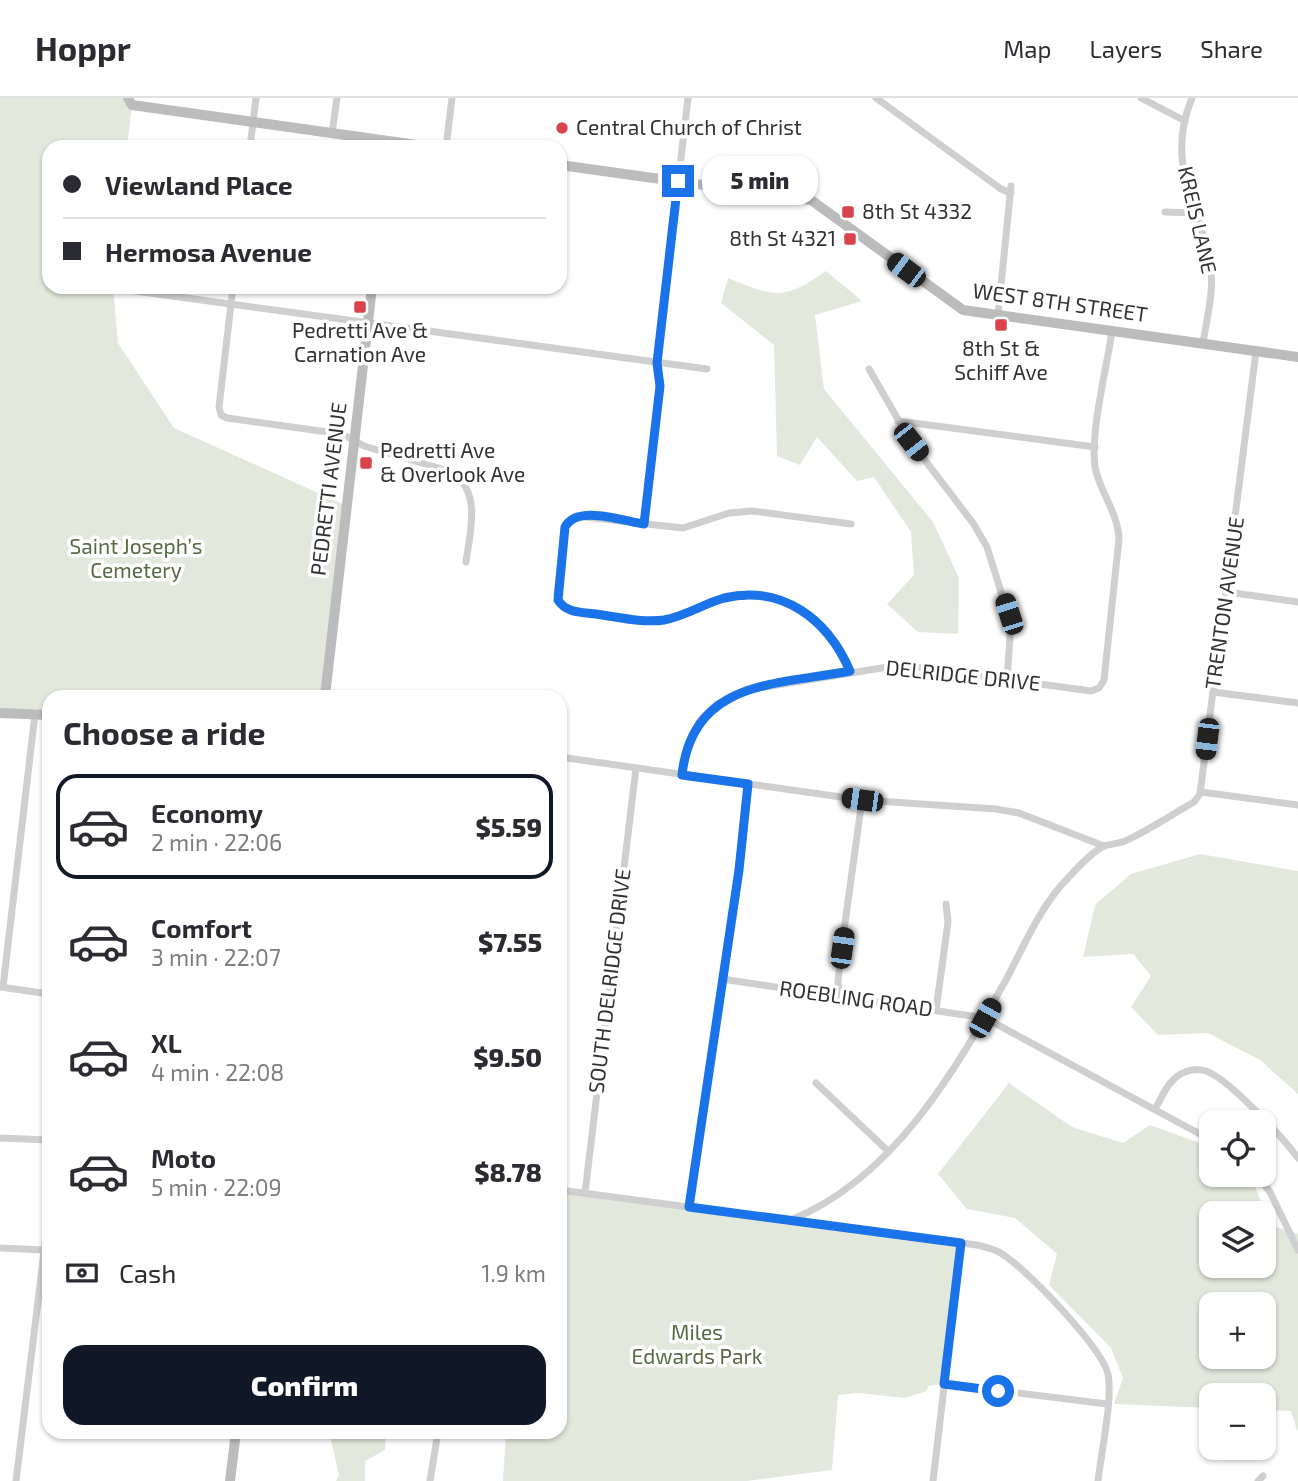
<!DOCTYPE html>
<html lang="en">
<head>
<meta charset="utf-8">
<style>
  :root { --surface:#fff; --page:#f2f2f3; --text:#2b2b33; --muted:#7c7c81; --line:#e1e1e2; --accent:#111827 }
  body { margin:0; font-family:"Exo 2",sans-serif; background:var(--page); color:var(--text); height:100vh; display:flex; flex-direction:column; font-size:26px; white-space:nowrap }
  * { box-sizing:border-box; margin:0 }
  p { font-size:23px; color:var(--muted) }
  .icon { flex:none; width:38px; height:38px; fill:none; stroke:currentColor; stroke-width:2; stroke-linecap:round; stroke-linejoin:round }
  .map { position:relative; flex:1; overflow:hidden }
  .details { position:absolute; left:42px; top:592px; width:525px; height:749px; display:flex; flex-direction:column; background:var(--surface); border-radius:21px; box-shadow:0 2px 5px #0004 }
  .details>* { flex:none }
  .hud { position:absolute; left:42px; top:42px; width:525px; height:154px; border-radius:21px; box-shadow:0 2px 5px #0004; display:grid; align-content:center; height:154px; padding:0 21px; background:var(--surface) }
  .tools { position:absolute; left:1199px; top:1012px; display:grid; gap:14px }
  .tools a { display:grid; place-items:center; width:77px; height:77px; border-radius:14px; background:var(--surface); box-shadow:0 2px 5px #0004; font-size:35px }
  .end { position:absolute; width:32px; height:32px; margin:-16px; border:9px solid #1a73e8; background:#fff; box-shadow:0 0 0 4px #fff }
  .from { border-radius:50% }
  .bubble { position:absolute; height:49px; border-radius:21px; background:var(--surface); box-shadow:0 2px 5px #0004; font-size:23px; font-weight:800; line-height:49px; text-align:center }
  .car { position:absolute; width:21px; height:42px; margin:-21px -10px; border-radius:9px; box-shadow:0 0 5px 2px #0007; background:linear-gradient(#222 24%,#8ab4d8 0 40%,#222 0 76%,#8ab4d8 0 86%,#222 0) }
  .hud b { display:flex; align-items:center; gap:24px; height:66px; font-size:26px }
  .hud b+b { border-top:2px solid var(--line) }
  .hud i { width:18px; height:18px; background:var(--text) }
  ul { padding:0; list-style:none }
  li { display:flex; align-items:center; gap:21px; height:105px; margin:0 14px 10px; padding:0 7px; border:4px solid transparent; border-radius:21px }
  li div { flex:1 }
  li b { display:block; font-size:26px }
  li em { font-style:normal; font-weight:800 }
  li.active { border-color:var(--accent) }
  li>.icon { width:63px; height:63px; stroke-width:1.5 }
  h2 { padding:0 21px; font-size:32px; line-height:84px }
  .pay { display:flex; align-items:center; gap:18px; height:77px; padding:0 21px; font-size:26px }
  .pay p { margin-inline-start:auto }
  .button { display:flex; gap:14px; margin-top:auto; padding:14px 21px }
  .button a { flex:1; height:80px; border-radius:21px; background:var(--accent); color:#fff; font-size:28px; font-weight:800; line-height:80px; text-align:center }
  header { display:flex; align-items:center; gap:42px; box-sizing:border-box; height:98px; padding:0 35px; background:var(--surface); border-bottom:2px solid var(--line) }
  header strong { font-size:33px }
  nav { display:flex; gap:38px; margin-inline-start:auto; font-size:24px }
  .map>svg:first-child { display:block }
  .green { fill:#e2e8dc; fill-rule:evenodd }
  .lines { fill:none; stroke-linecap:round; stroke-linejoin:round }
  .street { stroke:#cfcfcf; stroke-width:7 }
  .secondary { stroke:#bcbcbc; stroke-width:10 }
  .route { stroke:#1a73e8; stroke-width:9 }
  .poi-dot { fill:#da434b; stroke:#fff; stroke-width:2.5 }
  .labels { text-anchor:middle; stroke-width:7; stroke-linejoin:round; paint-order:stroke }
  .poi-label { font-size:21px; fill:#323232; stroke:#fff; text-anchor:start }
  .street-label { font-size:21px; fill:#323232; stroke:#fff }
  .park-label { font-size:21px; fill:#546b42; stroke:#fff }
</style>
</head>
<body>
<header>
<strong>Hoppr</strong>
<nav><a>Map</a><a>Layers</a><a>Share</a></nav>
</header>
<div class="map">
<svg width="1298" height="1383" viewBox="0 0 1298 1383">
  <rect width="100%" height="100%" fill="#fff"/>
  <!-- green -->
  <g class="green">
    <path d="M0,0H128L132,7L127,49H49V189H113L118,245L174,330L347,408L325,598H49V617L0,615Z"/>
    <path d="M826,173L862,203L815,217L824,291L933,424L959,480L958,536L918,534L887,506L914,477L911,434L874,379L857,383L817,339L800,367L777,358L774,247L721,205L728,180C775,199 783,203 826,173Z"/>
    <path d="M1200,756L1298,773V996L1260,962L1208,935L1158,937L1131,909L1151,878L1133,856L1083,859L1095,807L1131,776Z"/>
    <path d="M1009,985L1072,1029L1123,1045L1150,1027L1211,1049V1076H1243L1254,1086L1270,1127L1298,1136V1335L1291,1313L1264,1312V1297H1211V1310L1114,1306L1123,1280L1111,1250L1049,1187L1057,1156L1015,1120L967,1111L938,1076ZM1211,1115H1264V1167H1211ZM1211,1206H1264V1258H1211Z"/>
    <path d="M560,1092L961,1145L944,1286L928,1288L927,1293L905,1300L859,1295L838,1297L832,1372L746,1383H503L506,1334H560Z"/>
    <path d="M329,1334H386L385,1352L365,1363V1383H336L339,1377Z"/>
  </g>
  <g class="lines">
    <!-- street -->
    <g class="street">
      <path d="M876,0L1001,91L1011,95"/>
      <path d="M1141,0L1185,23"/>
      <path d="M1192,0C1165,65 1198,104 1210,164C1215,190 1207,219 1203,245"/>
      <path d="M332,35L337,0"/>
      <path d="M250,49L256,0"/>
      <path d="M446,49L452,0"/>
      <path d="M1165,114L1194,115"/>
      <path d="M233,189L219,309L221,317L227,320L342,336L364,348L452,374C482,395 470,433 466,464"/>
      <path d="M113,190L707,271"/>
      <path d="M998,217L1011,88"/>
      <path d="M869,271L911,344L973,425L987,449L1011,526L1007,581"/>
      <path d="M898,323L1095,349"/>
      <path d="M644,426L660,288L657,265L688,0"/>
      <path d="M1227,494L1298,504"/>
      <path d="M850,573C828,522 782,486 724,501C703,506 685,519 663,522C633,526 598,516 568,512L560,506L557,497L565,429L576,418L683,430L729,415L752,413L851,426"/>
      <path d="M1213,594L1298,605"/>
      <path d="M560,659L862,702L996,711L1019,715L1104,748"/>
      <path d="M682,677L686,654L699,624L716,607L746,592L900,567L1091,593L1099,590L1104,582L1119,441C1118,414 1100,395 1095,369C1090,334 1107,269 1112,233"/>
      <path d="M1201,694L1298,707"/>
      <path d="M722,881L985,920L1211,1042"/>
      <path d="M0,889L49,896"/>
      <path d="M3,889L35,616"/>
      <path d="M840,899L838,884L841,854L862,702"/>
      <path d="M936,912L948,824L946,806"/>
      <path d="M816,985L888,1053"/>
      <path d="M1155,1011C1163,997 1169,980 1185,974C1192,971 1200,971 1206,973C1229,981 1283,1040 1298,1060"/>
      <path d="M0,1040L49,1042"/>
      <path d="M1256,1076L1270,1094L1298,1152"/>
      <path d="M560,1092L977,1147C985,1149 995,1151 1002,1156C1026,1170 1102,1250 1108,1276C1113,1301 1101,1355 1098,1383"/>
      <path d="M585,1095L636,670"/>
      <path d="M689,1109L739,772L748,686"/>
      <path d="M791,1122C894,1080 955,973 1007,880C1025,846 1041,807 1068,780C1077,770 1092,754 1104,748C1110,746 1118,746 1125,743C1149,732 1171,717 1194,704L1200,696L1256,253"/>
      <path d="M0,1150L44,1152"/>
      <path d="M944,1286L1107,1306"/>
      <path d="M16,1383L49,1113"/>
      <path d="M430,1383L438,1334"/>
      <path d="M933,1383L961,1145"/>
      <path d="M1258,1383L1263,1378"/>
    </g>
    <!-- secondary -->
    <g class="secondary">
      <path d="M128,0L132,7L431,49"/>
      <path d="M560,67L811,102L963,212L1298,259"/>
      <path d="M325,598L372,189"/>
      <path d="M0,615L49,617"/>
      <path d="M230,1383L236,1334"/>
    </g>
  </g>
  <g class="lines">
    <!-- route -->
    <path class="route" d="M678,83L657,265L660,288L644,426C623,423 577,406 565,429L558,502C566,515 581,514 596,516C618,519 642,525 664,522C686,518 703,506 724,500C783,486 828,522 850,573C776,587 692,582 682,677L748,686L739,772L689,1109L961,1145L944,1286L998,1293"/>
  </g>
  <!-- markers -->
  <g class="poi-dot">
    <circle cx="562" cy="30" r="7"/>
    <rect x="841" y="107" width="14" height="14" rx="3.5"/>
    <rect x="843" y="134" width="14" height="14" rx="3.5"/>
    <rect x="353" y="202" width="14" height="14" rx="3.5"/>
    <rect x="994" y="220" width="14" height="14" rx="3.5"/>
    <rect x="359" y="358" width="14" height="14" rx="3.5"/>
  </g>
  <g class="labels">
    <!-- poi labels -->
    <g class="poi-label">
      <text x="576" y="37">Central Church of Christ</text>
      <text x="862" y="121">8th St 4332</text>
      <text x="836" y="148" text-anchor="end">8th St 4321</text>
      <text x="360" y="240" text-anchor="middle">Pedretti Ave &amp;<tspan x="360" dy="24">Carnation Ave</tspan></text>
      <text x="1001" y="258" text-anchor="middle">8th St &amp;<tspan x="1001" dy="24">Schiff Ave</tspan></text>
      <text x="380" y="360">Pedretti Ave<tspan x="380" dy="24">&amp; Overlook Ave</tspan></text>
    </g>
    <!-- street labels -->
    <g class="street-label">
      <text transform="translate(1197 122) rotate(77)" y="7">KREIS LANE</text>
      <text transform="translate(1060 205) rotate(8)" y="7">WEST 8TH STREET</text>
      <text transform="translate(329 391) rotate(-83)" y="7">PEDRETTI AVENUE</text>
      <text transform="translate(1225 505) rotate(-82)" y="7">TRENTON AVENUE</text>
      <text transform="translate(963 578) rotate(6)" y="7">DELRIDGE DRIVE</text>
      <text transform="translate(610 883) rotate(-83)" y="7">SOUTH DELRIDGE DRIVE</text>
      <text transform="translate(856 901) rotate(8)" y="7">ROEBLING ROAD</text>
    </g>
    <!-- park labels -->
    <g class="park-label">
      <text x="136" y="456">Saint Joseph’s<tspan x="136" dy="24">Cemetery</tspan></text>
      <text x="697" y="1242">Miles<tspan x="697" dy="24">Edwards Park</tspan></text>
    </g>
  </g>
</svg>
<div class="tools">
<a><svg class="icon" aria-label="locate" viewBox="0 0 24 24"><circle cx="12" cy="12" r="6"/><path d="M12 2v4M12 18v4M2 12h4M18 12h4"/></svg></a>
<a><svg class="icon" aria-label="layers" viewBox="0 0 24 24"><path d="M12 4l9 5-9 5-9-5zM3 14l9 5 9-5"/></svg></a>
<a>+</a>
<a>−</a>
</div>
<i class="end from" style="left:998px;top:1293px"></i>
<i class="end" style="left:678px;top:83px"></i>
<div class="bubble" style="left:702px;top:58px;width:116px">5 min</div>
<i class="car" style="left:906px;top:172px;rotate:307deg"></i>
<i class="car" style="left:911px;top:344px;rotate:142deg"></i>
<i class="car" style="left:1009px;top:516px;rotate:342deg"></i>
<i class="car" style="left:1207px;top:641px;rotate:187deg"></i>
<i class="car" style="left:862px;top:702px;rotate:278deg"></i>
<i class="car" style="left:842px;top:850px;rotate:8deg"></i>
<i class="car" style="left:985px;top:920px;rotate:29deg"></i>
<div class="hud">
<b><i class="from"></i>Viewland Place</b>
<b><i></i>Hermosa Avenue</b>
</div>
<section class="details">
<h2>Choose a ride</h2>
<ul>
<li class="active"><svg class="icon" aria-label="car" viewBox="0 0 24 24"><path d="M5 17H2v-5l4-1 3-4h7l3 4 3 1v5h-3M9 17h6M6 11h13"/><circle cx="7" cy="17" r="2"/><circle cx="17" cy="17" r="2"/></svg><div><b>Economy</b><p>2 min · 22:06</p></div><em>$5.59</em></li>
<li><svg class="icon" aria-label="car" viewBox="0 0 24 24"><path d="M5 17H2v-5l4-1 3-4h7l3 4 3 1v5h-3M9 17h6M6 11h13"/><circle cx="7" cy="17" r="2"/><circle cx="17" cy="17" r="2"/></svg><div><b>Comfort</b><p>3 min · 22:07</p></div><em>$7.55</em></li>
<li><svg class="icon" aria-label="car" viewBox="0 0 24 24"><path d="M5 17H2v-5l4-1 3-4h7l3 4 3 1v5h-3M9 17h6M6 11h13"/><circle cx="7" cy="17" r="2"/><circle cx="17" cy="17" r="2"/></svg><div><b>XL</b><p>4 min · 22:08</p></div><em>$9.50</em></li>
<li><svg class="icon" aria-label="car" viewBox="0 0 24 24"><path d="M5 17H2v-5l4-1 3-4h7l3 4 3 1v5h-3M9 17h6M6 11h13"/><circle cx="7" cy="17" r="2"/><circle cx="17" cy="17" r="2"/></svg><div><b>Moto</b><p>5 min · 22:09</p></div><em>$8.78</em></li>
</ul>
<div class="pay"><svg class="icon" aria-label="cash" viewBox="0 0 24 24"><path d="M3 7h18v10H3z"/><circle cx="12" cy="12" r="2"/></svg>Cash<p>1.9 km</p></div>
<div class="button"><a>Confirm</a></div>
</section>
</div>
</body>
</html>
